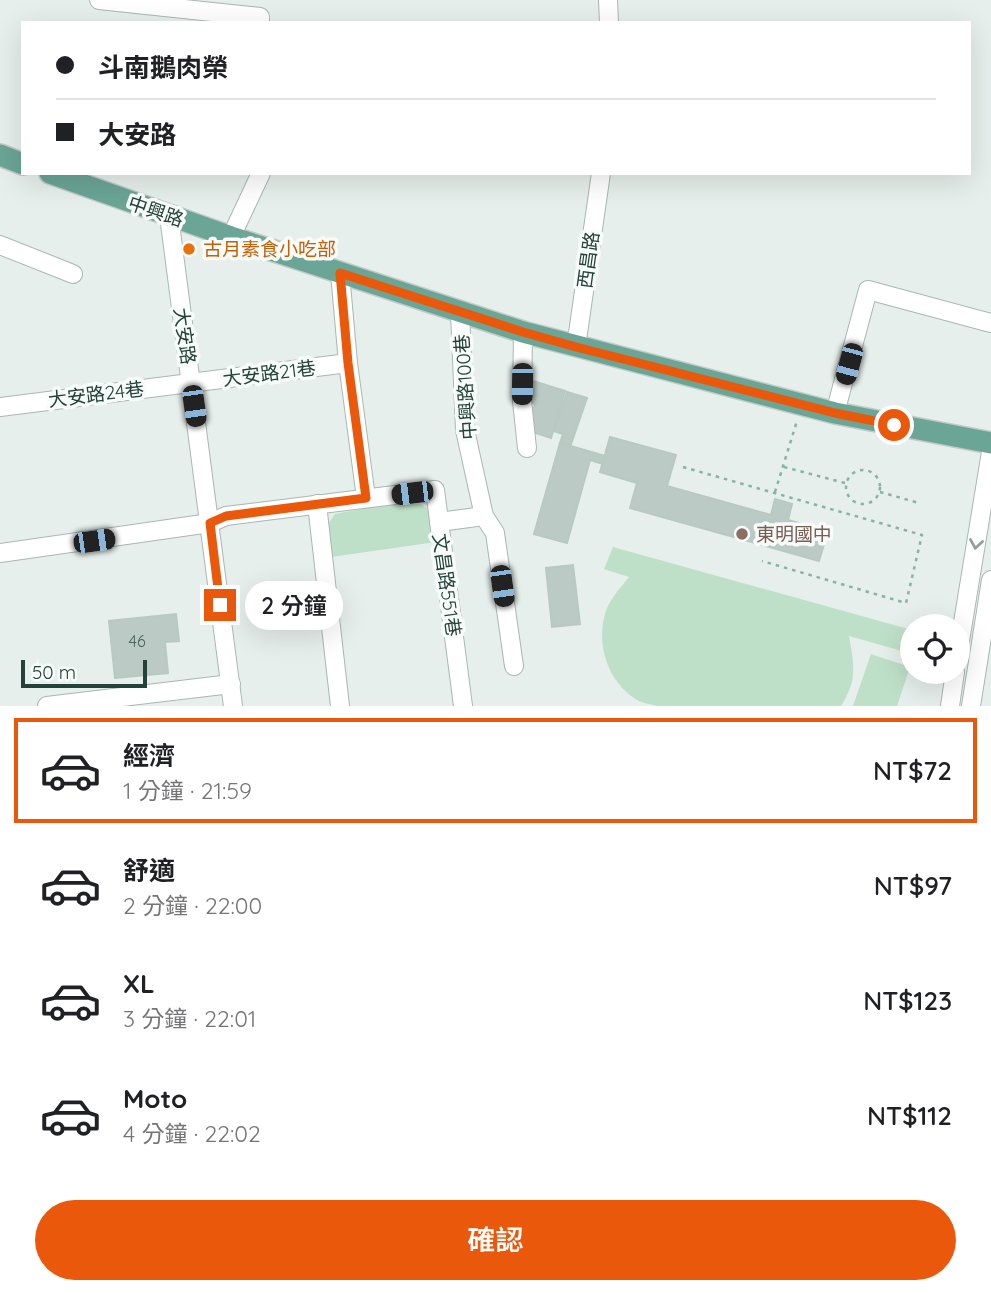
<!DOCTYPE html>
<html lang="zh-TW">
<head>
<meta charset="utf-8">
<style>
  :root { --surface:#fff; --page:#f2f2f2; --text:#202124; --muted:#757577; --line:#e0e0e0; --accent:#ea580c }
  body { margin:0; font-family:Quicksand,"Noto Sans TC",sans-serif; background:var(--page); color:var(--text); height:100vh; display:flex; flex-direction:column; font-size:26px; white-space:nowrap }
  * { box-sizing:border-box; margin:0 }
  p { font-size:23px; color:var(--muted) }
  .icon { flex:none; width:38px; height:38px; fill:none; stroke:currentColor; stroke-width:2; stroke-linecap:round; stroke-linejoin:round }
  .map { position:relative; height:706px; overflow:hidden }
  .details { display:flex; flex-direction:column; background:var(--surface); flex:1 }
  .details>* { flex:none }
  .guide { position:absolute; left:21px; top:21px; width:950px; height:154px; border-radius:0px; box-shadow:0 7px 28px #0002; display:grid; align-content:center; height:154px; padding:0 35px; background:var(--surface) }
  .controls { position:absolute; left:900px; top:614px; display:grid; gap:14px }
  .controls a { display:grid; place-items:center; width:70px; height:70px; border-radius:50%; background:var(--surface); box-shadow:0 7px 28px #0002; font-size:35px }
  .scale { position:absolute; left:21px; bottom:18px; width:126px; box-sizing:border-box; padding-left:7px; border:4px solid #24423a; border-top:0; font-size:19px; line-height:24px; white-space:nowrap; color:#24423a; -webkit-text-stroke:5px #f7fbf9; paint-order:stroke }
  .end { position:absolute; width:32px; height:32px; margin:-16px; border:9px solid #ea580c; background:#fff; box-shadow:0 0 0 4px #fff }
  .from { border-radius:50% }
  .bubble { position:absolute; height:49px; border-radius:24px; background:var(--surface); box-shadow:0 7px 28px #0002; font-size:23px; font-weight:600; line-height:49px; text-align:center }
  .car { position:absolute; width:21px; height:42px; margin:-21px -10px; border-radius:9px; box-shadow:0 0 5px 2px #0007; background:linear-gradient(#222 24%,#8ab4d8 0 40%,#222 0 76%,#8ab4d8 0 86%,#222 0) }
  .guide b { display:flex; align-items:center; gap:24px; height:66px; font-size:26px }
  .guide b+b { border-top:2px solid var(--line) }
  .guide i { width:18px; height:18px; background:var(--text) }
  ul { padding:12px 0 0; list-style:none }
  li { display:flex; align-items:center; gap:21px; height:105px; margin:0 14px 10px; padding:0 21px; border:4px solid transparent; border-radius:0px }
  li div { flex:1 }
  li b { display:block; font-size:26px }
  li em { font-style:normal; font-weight:600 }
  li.on { border-color:var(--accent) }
  li>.icon { width:63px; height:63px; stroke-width:1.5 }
  .button { display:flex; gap:14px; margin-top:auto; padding:14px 35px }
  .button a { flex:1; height:80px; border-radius:42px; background:var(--accent); color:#fff; font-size:28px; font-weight:600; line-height:80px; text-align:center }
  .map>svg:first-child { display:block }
  .green { fill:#bfe0c8 }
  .building { fill:#bbcac4; stroke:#b8c9c2; stroke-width:2 }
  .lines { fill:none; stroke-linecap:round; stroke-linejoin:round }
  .minor-casing { stroke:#a8b8b2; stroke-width:20 }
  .major-casing { stroke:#c2cac8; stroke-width:24 }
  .path { stroke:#86b3a5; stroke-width:2.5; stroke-dasharray:3.5 5; stroke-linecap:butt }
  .minor { stroke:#fff; stroke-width:18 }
  .major { stroke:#6aa596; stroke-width:21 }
  .oneway { stroke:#92a09c }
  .route { stroke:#ea580c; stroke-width:9 }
  .food-dot { fill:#e8710a; stroke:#f7fbf9; stroke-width:2.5 }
  .education-dot { fill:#8d6e63; stroke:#f7fbf9; stroke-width:2.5 }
  .labels { text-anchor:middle; stroke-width:7; stroke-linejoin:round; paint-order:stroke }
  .number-label { font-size:16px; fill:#4a645c }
  .street-label { font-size:19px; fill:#24423a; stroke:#f7fbf9 }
  .food-label { font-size:19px; fill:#c56008; stroke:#f7fbf9; text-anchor:start }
  .education-label { font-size:19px; fill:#785e54; stroke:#f7fbf9; text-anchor:start }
</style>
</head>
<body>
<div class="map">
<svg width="991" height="706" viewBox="0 0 991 706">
  <rect width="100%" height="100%" fill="#e6efeb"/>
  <!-- green -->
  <g class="green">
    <path d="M420,504L431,511L436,542L331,557L326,527L335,514L381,505Z"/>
    <path d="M613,547L912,630V645L909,653L849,636C854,665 858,679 841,706H657C651,704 642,703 637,700C608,682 596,646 605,614C609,600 620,588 629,577L604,569Z"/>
    <path d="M871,654L910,667L897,706H853Z"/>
  </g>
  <!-- building -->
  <g class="building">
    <path d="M533,381L565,391L551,438L527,430L535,404L526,401Z"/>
    <path d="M567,392L587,398L570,447L560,443L563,434L554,431Z"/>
    <path d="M610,437L676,455L667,486L771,515L775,499L792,504L788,520L828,531L819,561L630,508L637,483L600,472Z"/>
    <path d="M560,443L605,456L603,464L590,460L567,543L534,534Z"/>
    <path d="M573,565L580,624L552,627L546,568Z"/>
    <path d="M176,614L179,641L165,642L168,673L115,678L109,621Z"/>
  </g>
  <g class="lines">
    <defs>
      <g id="minor">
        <path d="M99,0L260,17V23"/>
        <path d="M608,0L609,23"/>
        <path d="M169,216L233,706"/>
        <path d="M231,237L261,173"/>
        <path d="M0,245L73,274"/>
        <path d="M340,273L348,363L366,498"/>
        <path d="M460,312L465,430L484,516L495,533L514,666"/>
        <path d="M523,332L522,401L527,448"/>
        <path d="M576,347L601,173"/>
        <path d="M0,407L348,363"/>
        <path d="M835,413L868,290L991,323"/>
        <path d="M317,504L340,706"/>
        <path d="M439,522L484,516"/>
        <path d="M0,553L210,523L226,516L435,490L463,706"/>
        <path d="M957,659L991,452"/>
        <path d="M47,706L231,684"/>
        <path d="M950,706L955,672"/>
        <path d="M971,706L991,580"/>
      </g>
      <g id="major">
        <path d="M0,155L23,164"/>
        <path d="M50,173L231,237L523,332L835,413L991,443"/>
      </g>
    </defs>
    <!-- minor casing -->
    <use href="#minor" class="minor-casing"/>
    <!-- major casing -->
    <use href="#major" class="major-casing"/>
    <!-- path -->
    <g class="path">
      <path d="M683,467L922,535L906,603L762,561"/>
      <path d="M784,467L845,483"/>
      <circle cx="863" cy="487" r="17"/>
      <path d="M775,492L797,421"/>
      <path d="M880,492L919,503"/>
    </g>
    <!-- minor -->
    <use href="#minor" class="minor"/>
    <!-- major -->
    <use href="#major" class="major"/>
  </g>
  <!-- one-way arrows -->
  <defs><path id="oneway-chevron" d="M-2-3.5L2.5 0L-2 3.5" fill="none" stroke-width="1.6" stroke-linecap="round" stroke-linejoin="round" transform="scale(1.75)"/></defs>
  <use class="oneway" href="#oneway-chevron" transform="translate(976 544) rotate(99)"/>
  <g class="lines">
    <!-- route -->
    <path class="route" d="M220,605L210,523L226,516L366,498L348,363L340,273L523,332L576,347L835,413L894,425"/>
  </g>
  <!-- markers -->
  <circle class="food-dot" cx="189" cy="249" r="7"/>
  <circle class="education-dot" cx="742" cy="534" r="7"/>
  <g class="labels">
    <!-- number labels -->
    <g class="number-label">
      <text x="137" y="647">46</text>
    </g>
    <!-- street labels -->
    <g class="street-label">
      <text transform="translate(156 211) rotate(19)" y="7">中興路</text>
      <text transform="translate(588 260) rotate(-82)" y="7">西昌路</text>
      <text transform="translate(185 336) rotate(82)" y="7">大安路</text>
      <text transform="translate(269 373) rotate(-7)" y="7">大安路21巷</text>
      <text transform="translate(465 387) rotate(-94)" y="7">中興路100巷</text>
      <text transform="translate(96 394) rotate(-7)" y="7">大安路24巷</text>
      <text transform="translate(447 585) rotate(82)" y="7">文昌路551巷</text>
    </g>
    <!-- food labels -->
    <g class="food-label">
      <text x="203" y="256">古月素食小吃部</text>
    </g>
    <!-- education labels -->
    <g class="education-label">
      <text x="756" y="541">東明國中</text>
    </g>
  </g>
</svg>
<div class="controls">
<a><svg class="icon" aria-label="locate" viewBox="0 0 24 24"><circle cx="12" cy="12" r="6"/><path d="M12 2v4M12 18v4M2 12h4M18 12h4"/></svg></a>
</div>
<div class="scale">50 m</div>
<i class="end from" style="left:894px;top:425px"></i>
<i class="end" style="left:220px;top:605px"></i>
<div class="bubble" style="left:245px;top:581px;width:98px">2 分鐘</div>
<i class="car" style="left:849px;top:364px;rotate:195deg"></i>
<i class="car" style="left:522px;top:384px;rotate:181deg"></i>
<i class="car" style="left:194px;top:406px;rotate:172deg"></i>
<i class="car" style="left:412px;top:493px;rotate:263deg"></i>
<i class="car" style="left:94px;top:541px;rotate:82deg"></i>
<i class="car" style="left:502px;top:586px;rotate:172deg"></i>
<div class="guide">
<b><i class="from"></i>斗南鵝肉榮</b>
<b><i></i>大安路</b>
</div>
</div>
<section class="details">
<ul>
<li class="on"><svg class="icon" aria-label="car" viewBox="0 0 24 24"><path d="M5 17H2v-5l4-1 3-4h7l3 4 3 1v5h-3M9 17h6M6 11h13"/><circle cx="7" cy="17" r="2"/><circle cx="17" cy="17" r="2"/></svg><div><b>經濟</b><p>1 分鐘 · 21:59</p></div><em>NT$72</em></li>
<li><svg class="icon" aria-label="car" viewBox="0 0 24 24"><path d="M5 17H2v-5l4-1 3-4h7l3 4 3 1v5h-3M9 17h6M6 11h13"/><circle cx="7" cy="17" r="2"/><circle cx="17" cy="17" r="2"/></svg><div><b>舒適</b><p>2 分鐘 · 22:00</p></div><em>NT$97</em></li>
<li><svg class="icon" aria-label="car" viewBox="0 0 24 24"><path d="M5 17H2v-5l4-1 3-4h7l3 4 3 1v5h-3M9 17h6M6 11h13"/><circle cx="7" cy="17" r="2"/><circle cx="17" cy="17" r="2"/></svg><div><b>XL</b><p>3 分鐘 · 22:01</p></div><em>NT$123</em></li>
<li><svg class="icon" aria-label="car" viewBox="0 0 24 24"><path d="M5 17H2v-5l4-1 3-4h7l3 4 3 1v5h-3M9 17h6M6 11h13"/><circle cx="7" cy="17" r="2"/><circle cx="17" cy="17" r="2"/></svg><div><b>Moto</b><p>4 分鐘 · 22:02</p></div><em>NT$112</em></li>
</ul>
<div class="button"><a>確認</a></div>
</section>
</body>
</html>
